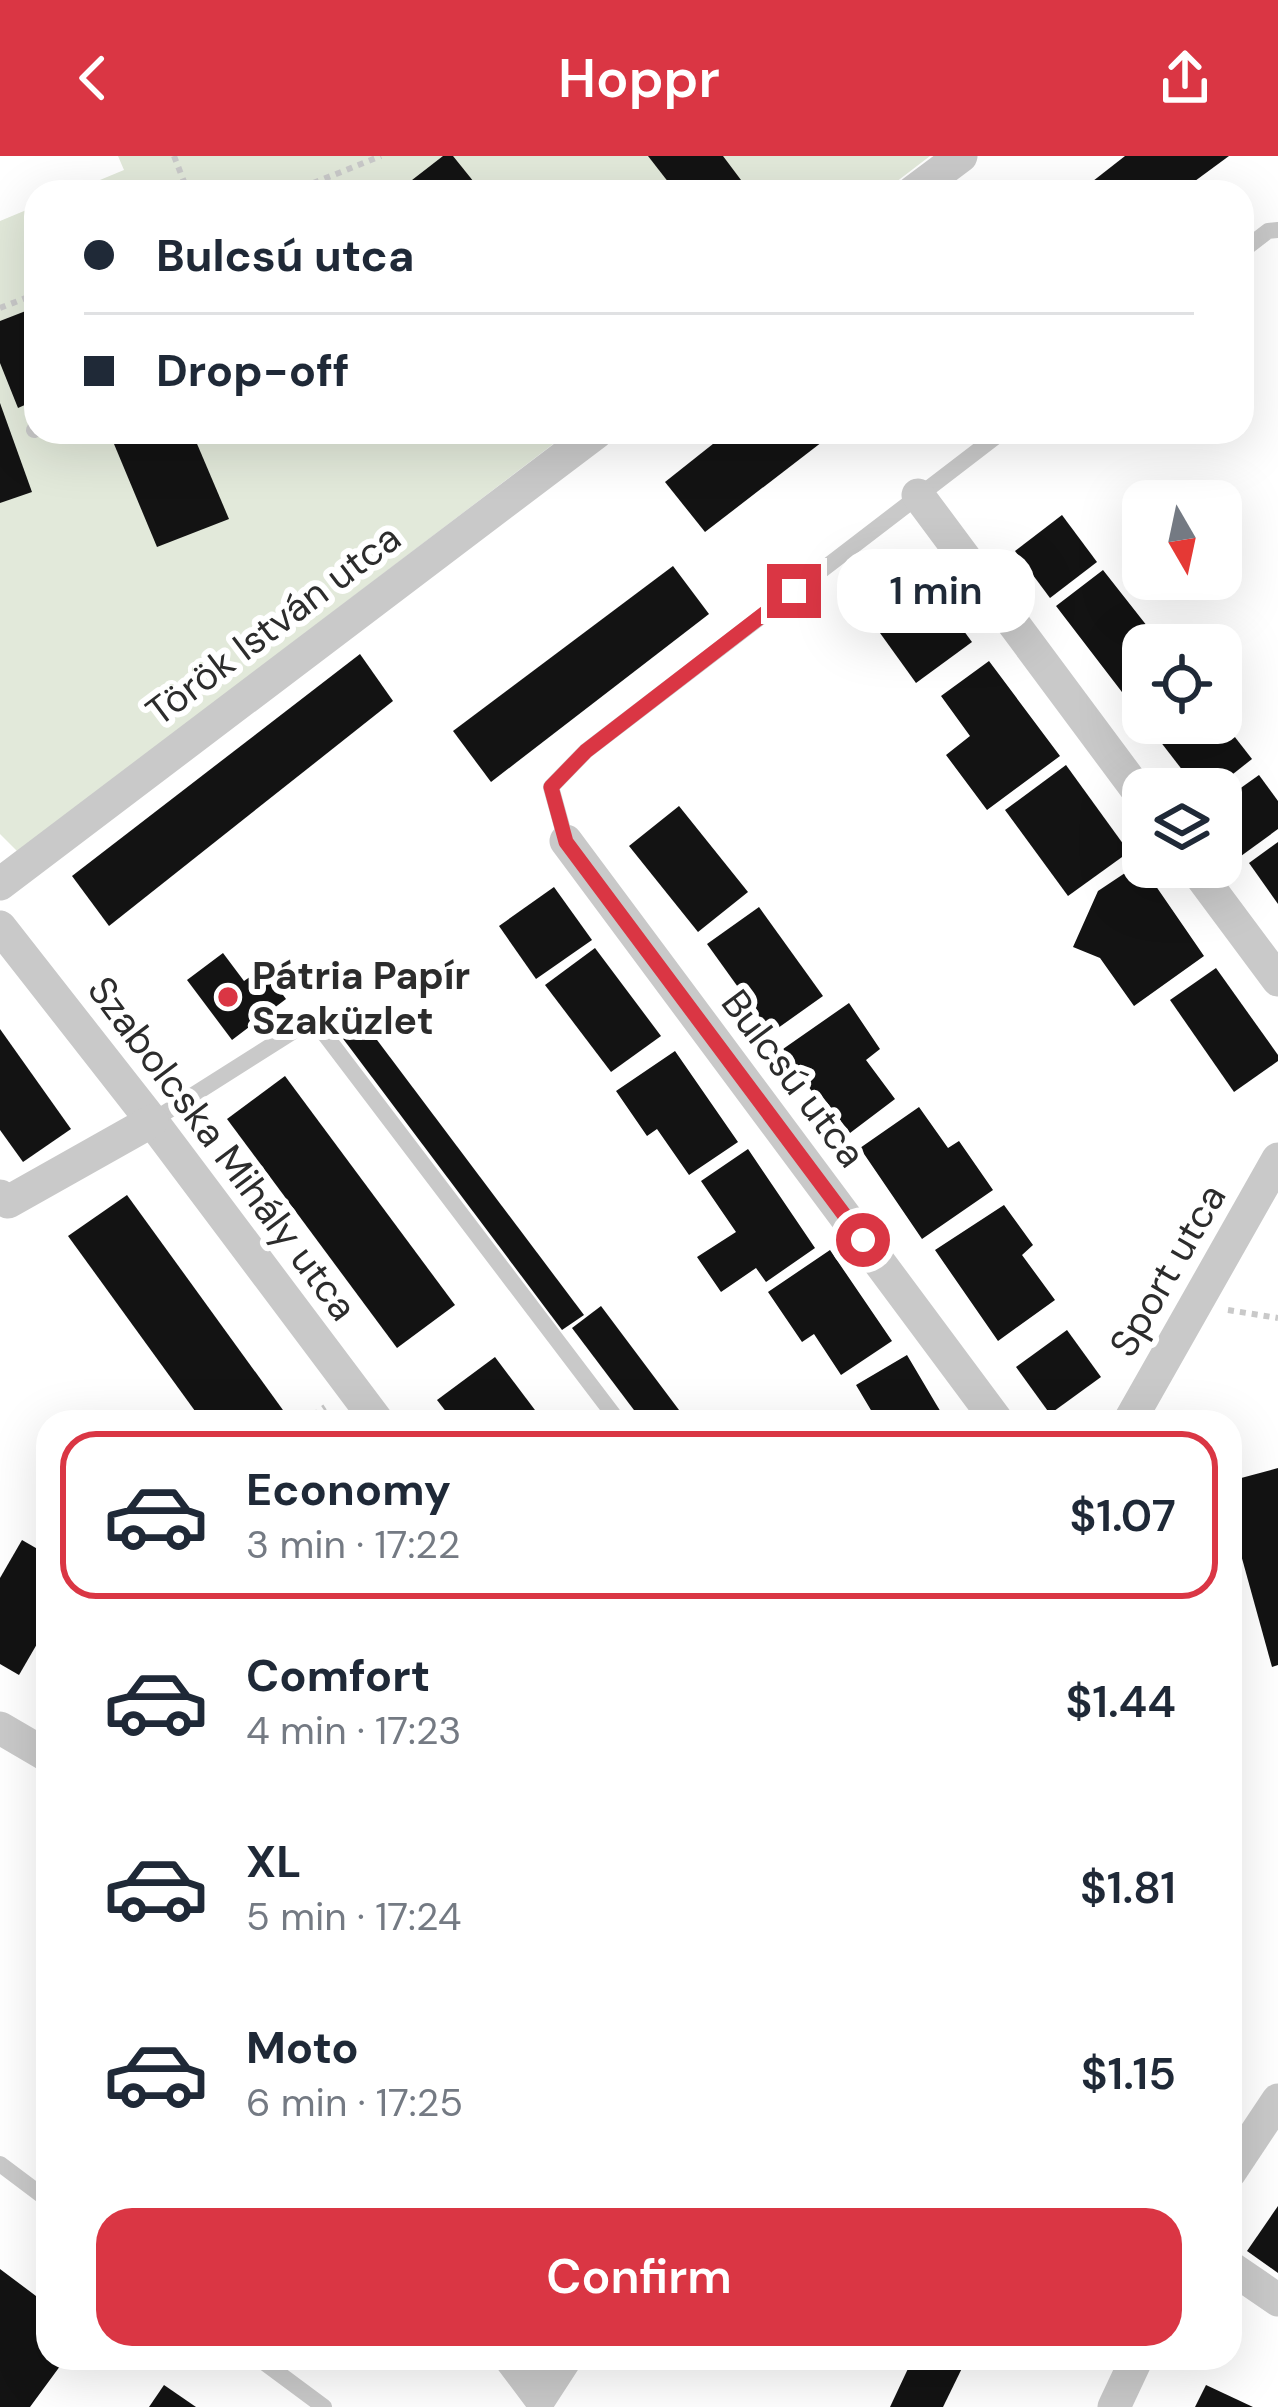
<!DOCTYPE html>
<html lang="en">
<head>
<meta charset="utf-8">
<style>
  :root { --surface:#fff; --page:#f6f6f7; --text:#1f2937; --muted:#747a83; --line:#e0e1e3; --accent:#da3644 }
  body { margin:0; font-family:"DM Sans",sans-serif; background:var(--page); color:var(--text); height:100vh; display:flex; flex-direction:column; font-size:45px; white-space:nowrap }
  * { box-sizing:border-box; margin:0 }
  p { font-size:39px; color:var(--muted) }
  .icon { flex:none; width:66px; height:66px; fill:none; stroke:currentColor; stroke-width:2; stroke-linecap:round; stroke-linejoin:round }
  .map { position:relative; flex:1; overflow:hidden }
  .drawer { position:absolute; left:36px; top:1254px; width:1206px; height:960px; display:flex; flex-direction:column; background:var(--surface); border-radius:36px; box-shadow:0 12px 48px #0002 }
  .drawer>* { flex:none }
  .hud { position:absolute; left:24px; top:24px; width:1230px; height:264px; border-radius:36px; box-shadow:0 12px 48px #0002; display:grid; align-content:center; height:264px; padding:0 60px; background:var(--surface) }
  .needle { width:78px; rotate:171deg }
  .fabs { position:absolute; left:1122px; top:324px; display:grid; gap:24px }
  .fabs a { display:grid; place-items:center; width:120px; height:120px; border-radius:24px; background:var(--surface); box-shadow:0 12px 48px #0002; font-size:60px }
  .end { position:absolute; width:54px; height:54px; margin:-27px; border:15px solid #da3644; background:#fff; box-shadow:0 0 0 6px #fff }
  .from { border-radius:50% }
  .bubble { position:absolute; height:84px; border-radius:36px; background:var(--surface); box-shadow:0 12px 48px #0002; font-size:39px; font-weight:600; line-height:84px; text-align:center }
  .hud b { display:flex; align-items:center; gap:42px; height:114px; font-size:45px }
  .hud b+b { border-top:3px solid var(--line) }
  .hud i { width:30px; height:30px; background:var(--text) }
  ul { padding:21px 0 0; list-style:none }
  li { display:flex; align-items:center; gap:36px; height:168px; margin:0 24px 18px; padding:0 36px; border:6px solid transparent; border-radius:36px }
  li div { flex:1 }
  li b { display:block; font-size:45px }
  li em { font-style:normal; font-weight:600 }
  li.on { border-color:var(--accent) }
  li>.icon { width:108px; height:108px; stroke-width:1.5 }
  .cta { display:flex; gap:24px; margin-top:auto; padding:24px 60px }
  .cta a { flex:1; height:138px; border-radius:36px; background:var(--accent); color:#fff; font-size:48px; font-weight:600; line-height:138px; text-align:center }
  header { display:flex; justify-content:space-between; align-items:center; height:156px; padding:0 60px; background:var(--accent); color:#fff; font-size:54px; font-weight:600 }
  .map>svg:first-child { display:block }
  .green { fill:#e2e9da }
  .building { fill:#131313 }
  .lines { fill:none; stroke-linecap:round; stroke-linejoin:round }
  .path { stroke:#c9c9c9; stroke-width:6; stroke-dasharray:6 6; stroke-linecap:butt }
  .service { stroke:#c9c9c9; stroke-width:16 }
  .minor { stroke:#c9c9c9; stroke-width:33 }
  .route { stroke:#da3644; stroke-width:15 }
  .poi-dot { fill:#da3644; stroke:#fff; stroke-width:4.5 }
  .labels { text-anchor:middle; stroke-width:12; stroke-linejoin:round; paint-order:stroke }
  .street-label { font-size:39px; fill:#2c2c2c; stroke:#fff }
  .poi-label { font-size:39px; font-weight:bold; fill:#2c2c2c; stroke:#fff; text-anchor:start }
</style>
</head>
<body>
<header><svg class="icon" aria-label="back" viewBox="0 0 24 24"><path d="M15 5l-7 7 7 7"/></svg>Hoppr<svg class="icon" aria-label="share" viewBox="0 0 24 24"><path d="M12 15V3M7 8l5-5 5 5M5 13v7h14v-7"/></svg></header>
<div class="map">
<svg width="1278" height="2251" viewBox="0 0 1278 2251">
  <rect width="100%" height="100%" fill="#fff"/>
  <!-- green -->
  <g class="green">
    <path d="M118,0H930L883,36H71L124,14Z"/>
    <path d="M36,50V276H569L18,696L0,678V65Z"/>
  </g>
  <!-- building -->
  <g class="building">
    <path d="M443,0H453L482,36H407L403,31Z"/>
    <path d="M648,0H723L750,36H676Z"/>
    <path d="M1125,0H1229L1180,36H1079Z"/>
    <path d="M36,151V244L18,252L0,207V165Z"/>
    <path d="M0,247L32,336L0,347Z"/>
    <path d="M109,276H192L229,363L157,391Z"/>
    <path d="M728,276H835L705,376L665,326Z"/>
    <path d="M1062,359L1097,406L1050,442L1015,395Z"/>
    <path d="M673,410L709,458L491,626L453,575Z"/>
    <path d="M1103,414L1162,489H1143V527L1125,540L1056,450Z"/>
    <path d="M936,437L972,486L916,527L880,477Z"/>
    <path d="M360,498L393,545L109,770L72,720Z"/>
    <path d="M989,505L1060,600L987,654L946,599L970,580L941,540Z"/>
    <path d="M1146,567H1224L1252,603L1214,633H1197Z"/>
    <path d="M1066,609L1129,696L1068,740L1005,654Z"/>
    <path d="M1259,619L1278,645V673L1241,700L1221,673V646Z"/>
    <path d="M679,650L748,736L698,776L629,690Z"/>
    <path d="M1278,686V748L1249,707Z"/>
    <path d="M1140,707L1204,800L1134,850L1100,802L1073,791L1098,735Z"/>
    <path d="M554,731L592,784L536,823L499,770Z"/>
    <path d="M759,751L823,840L771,877L707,788Z"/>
    <path d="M595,792L661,880L611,916L545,829Z"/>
    <path d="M223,797L244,825L263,812L286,843L232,884L187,824Z"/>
    <path d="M1216,812L1278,899V905L1234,936L1170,844Z"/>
    <path d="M849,847L880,893L866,904L895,943L850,977L819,936L815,940L783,893Z"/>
    <path d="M356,856L584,1159L562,1174L335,872Z"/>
    <path d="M0,873L71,973L23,1006L0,974Z"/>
    <path d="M675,895L738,986L689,1019L657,973L647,980L616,935Z"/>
    <path d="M285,920L455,1149L397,1192L227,963Z"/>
    <path d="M919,951L948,992L959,985L993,1034L922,1083L860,992Z"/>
    <path d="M748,993L815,1092L766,1126L756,1112L721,1136L697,1101L736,1076L701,1025Z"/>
    <path d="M127,1039L288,1261L281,1266H203L68,1080Z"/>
    <path d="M1004,1049L1033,1089L1022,1099L1055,1144L998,1185L935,1094Z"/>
    <path d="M830,1094L892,1185L841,1219L814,1178L802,1186L768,1136Z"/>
    <path d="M601,1150L688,1266H643L572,1172Z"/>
    <path d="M1067,1174L1101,1221L1050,1258L1016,1211Z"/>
    <path d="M907,1199L936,1248L947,1266H878L856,1229Z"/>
    <path d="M495,1201L544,1266H454L437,1244Z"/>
    <path d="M1278,1312V1509L1272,1511L1230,1359V1325Z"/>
    <path d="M22,1384L48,1399V1469L19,1519L0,1508V1422Z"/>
    <path d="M1278,2050V2117L1247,2095Z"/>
    <path d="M0,2113L48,2149V2202H66L30,2251H0Z"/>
    <path d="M913,2202H967L943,2251H890Z"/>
    <path d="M164,2229L196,2251H149Z"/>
    <path d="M1206,2229L1253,2251H1195Z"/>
  </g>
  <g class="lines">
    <!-- path -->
    <g class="path">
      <path d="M174,0L188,36"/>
      <path d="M291,36L381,0"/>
      <path d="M0,152L36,138"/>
      <path d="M1228,1154L1278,1162"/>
      <path d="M303,1266L325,1251"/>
    </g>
    <!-- service -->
    <g class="service">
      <path d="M1242,95L1268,75L1278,74"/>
      <path d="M34,274L36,273"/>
      <path d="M566,685L551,631L586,595L1002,276"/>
      <path d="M152,965L313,863L619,1266"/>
      <path d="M0,2008L48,2044"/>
      <path d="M258,2202L324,2251"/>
    </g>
    <!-- minor -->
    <g class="minor">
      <path d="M913,36L961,0"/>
      <path d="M918,339L1143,642"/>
      <path d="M566,685L998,1266"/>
      <path d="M1194,711L1278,824"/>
      <path d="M0,728L597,276"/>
      <path d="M0,771L152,965L378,1266"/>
      <path d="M0,1040L8,1046L152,965"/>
      <path d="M1129,1266L1278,1003"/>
      <path d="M0,1572L48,1600"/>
      <path d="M1230,2016L1278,1944"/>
      <path d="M1230,2111L1278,2144"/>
      <path d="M510,2202L540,2242L566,2202"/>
      <path d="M1114,2251L1137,2202"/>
    </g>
  </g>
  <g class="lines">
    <!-- route -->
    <path class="route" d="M794,435L586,595L551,631L566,686L863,1084"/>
  </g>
  <!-- markers -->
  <circle class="poi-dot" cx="228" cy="841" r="12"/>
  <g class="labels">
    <!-- street labels -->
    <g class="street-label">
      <text transform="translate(273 468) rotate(-37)" y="14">Török István utca</text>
      <text transform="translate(794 922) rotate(53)" y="14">Bulcsú utca</text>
      <text transform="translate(223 992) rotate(53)" y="14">Szabolcska Mihály utca</text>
      <text transform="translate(1167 1114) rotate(-60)" y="14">Sport utca</text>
    </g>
    <!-- poi labels -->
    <g class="poi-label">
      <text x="252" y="833">Pátria Papír<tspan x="252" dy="45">Szaküzlet</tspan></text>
    </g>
  </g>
</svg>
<div class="fabs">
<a><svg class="needle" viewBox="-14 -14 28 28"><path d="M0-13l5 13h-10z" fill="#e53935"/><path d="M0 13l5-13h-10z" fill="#747a83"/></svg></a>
<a><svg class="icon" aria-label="locate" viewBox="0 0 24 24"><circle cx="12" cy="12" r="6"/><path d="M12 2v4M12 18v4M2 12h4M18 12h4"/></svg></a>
<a><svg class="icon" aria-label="layers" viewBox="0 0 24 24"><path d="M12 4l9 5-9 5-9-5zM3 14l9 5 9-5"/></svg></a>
</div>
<i class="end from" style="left:863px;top:1084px"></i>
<i class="end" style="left:794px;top:435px"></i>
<div class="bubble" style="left:837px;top:393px;width:198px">1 min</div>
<div class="hud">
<b><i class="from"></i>Bulcsú utca</b>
<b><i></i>Drop-off</b>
</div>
<section class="drawer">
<ul>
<li class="on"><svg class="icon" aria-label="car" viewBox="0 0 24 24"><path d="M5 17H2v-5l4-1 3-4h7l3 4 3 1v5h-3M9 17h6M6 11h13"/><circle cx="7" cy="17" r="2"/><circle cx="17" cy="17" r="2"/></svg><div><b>Economy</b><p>3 min · 17:22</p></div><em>$1.07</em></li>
<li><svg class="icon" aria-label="car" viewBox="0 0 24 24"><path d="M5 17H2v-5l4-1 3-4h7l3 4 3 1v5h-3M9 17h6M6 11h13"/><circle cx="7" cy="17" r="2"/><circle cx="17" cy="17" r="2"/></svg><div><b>Comfort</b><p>4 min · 17:23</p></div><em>$1.44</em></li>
<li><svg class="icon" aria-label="car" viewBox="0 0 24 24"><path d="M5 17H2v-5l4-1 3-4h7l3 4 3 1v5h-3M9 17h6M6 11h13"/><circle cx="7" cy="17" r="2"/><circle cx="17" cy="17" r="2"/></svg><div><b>XL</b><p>5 min · 17:24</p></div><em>$1.81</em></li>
<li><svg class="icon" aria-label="car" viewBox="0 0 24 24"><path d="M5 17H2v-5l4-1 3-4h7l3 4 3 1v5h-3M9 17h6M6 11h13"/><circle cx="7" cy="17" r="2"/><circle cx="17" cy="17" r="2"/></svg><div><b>Moto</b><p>6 min · 17:25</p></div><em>$1.15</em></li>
</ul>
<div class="cta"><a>Confirm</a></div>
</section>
</div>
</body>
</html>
